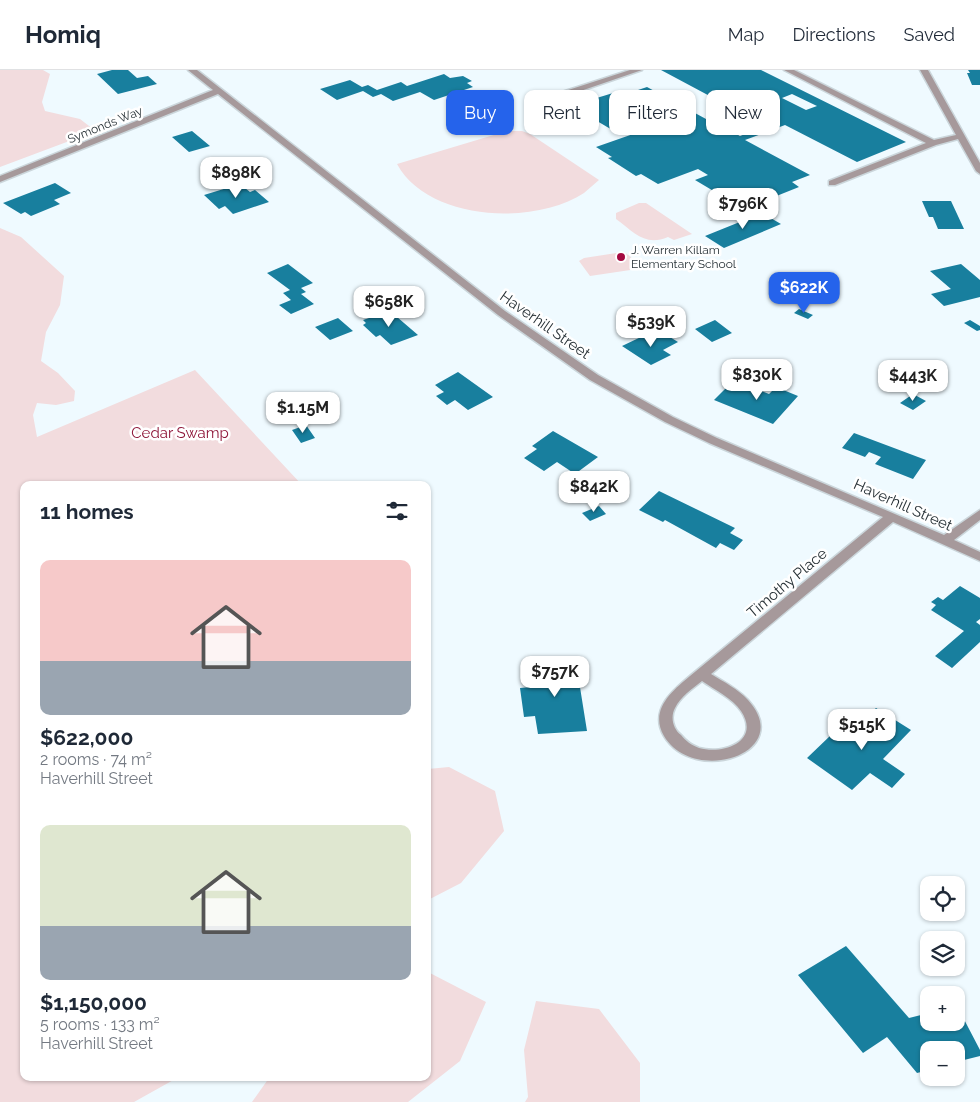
<!DOCTYPE html>
<html lang="en">
<head>
<meta charset="utf-8">
<style>
	:root { --surface:#fff; --page:#f6f6f7; --text:#1f2937; --muted:#747a83; --line:#e0e1e3; --accent:#2563eb }
	body { margin:0; font-family:Raleway,sans-serif; background:var(--page); color:var(--text); height:100vh; display:flex; flex-direction:column; font-size:19px; white-space:nowrap }
	* { box-sizing:border-box; margin:0 }
	p { font-size:16px; color:var(--muted) }
	.icon { flex:none; width:28px; height:28px; fill:none; stroke:currentColor; stroke-width:2; stroke-linecap:round; stroke-linejoin:round }
	.map { position:relative; flex:1; overflow:hidden }
	.panel { position:absolute; left:20px; top:411px; width:411px; height:600px; display:flex; flex-direction:column; background:var(--surface); border-radius:10px; box-shadow:0 1px 4px #0004 }
	.panel>* { flex:none }
	.top-card { position:absolute; left:446px; top:20px; width:459px; height:45px; display:flex; gap:10px }
	.controls { position:absolute; left:920px; top:806px; display:grid; gap:10px }
	.controls a { display:grid; place-items:center; width:45px; height:45px; border-radius:10px; background:var(--surface); box-shadow:0 1px 4px #0004; font-size:25px }
	.price { position:absolute; translate:-50% -42px; padding:0 11px; border-radius:10px; background:#fff; color:#222; font-size:16px; line-height:32px; filter:drop-shadow(0 1px 2px #0008) }
	.price::after { content:''; position:absolute; left:50%; top:30px; width:15px; height:11px; margin-left:-8px; background:inherit; clip-path:polygon(0 0,100% 0,50% 100%) }
	.price.current { background:var(--accent); color:#fff }
	ul { padding:0; list-style:none }
	li { display:grid; align-content:center; gap:10px; height:265px; padding:0 20px }
	li span { display:grid; place-items:center; height:155px; border-radius:10px; color:#555 }
	li>.icon { margin-inline-start:auto }
	span .icon { width:90px; height:90px; fill:#fffc; stroke-width:1 }
	li b { font-size:21px }
	h2 { display:flex; justify-content:space-between; align-items:center; height:60px; padding:0 20px; font-size:21px }
	.chip { padding:0 18px; border-radius:10px; background:var(--surface); box-shadow:0 1px 4px #0004; font-size:18px; line-height:45px }
	.chip.current { background:var(--accent); color:#fff }
	header { display:flex; align-items:center; gap:30px; box-sizing:border-box; height:70px; padding:0 25px; background:var(--surface); border-bottom:1px solid var(--line) }
	header strong { font-size:24px }
	nav { display:flex; gap:28px; margin-inline-start:auto; font-size:18px }
	.map>svg:first-child { display:block }
	.green { fill:#f2dcde }
	.building { fill:#187f9e; fill-rule:evenodd }
	.lines { fill:none; stroke-linecap:round; stroke-linejoin:round }
	.minor-casing { stroke:#cbd6db; stroke-width:3 }
	.minor { fill:#a6999b; fill-rule:evenodd }
	.poi-dot { fill:#a40940; stroke:#fff; stroke-width:2 }
	.labels { text-anchor:middle; dominant-baseline:central; stroke-width:5; stroke-linejoin:round; paint-order:stroke }
	.far-street-label { font-size:12px; fill:#273136; stroke:#fff }
	.far-poi-label { font-size:12px; fill:#273136; stroke:#fff; text-anchor:start }
	.street-label { font-size:15px; fill:#273136; stroke:#fff }
	.park-label { font-size:15px; fill:#8e1639; stroke:#fff }
</style>
</head>
<body>
<header>
<strong>Homiq</strong>
<nav><a>Map</a><a>Directions</a><a>Saved</a></nav>
</header>
<div class="map">
<svg width="980" height="1032" viewBox="0 0 980 1032">
	<rect width="100%" height="100%" fill="#effaff"/>
	<path class="green" d="M0,0h43l7,4 -8,28 3,9 35,8 13,10 -5,5 -88,33z
		M507,61h15l8,3 69,46c-5,4 -10,9 -15,13 -50,33 -156,28 -187,-29z
		M639,133h7l46,31 -18,6 -6,-3c-23,10 -34,-5 -52,-18v-6z
		M0,158l21,9 43,39 -4,29 -14,27 -5,29 17,12 17,18 -1,10 -18,4 -19,-2 -4,12 4,22 158,-67 107,115h-278v593h153l-43,24h-134z
		M623,182c6,2 15,11 14,17l-47,7 -11,-15 5,-3z
		M449,697l46,24 9,40 -43,52 -33,17v-131z
		M428,902l58,30 -26,59 -52,41h-156l17,-24h159z
		M536,931l63,8 41,54v39h-115l3,-5 -4,-47z"/>
	<path class="building" d="M112,0h16l9,8 11,-2 9,8 -39,10 -21,-20z
		M661,0h100l145,72 -49,20 -72,-37 -40,15 65,35 -18,7 7,5 -35,14 -8,-4 -19,8 -42,-25 13,-5 -10,-6 -40,15 -17,-10 -5,2 -28,-18 4,-1 -16,-10 40,-14 -10,-6 -12,4 -34,-20 17,-6 -7,-5 33,-10 6,3 18,-6 59,32 28,-10zM792,24l25,12 -11,4 -24,-12zM751,37l28,14 -39,15 -27,-15z
		M968,0h12v15h-8l-5,-12h3z
		M444,4l6,4 13,-2 9,5 -5,2 6,4 -39,13 -14,-8 -27,9 -12,-7 -8,3 -10,-6 -26,9 -17,-11 30,-9 12,7 6,-2 9,5 24,-8 6,4z
		M192,61l18,15 -21,6 -17,-15z
		M55,113l16,10 -17,7 6,4 -29,12 -6,-4 -4,2 -18,-11z
		M240,114l10,8 5,-2 14,12 -36,12 -8,-8 -6,3 -15,-14z
		M922,131h29l13,28h-26l-5,-12h-4z
		M762,143l19,11 -57,24 -19,-12z
		M288,194l25,19 -12,5 5,4 -5,2 13,10 -23,10 -12,-9 12,-5 -8,-7 7,-3 -23,-17z
		M961,194l19,16v17l-36,9 -13,-12 20,-5 -21,-18z
		M799,239l14,6 -5,4 -14,-6z
		M390,241l28,24 -27,10 -11,-10 -4,2 -13,-12 3,-2 -3,-3z
		M338,248l15,13 -23,9 -15,-13z
		M715,250l17,13 -20,9 -17,-13z
		M970,250l10,6v4l-3,1 -13,-8z
		M665,264l13,8 -15,8 8,5 -20,10 -29,-19 21,-10 7,5z
		M458,302l35,25 -25,13 -13,-10 -8,5 -11,-9 8,-4 -9,-7z
		M734,310l35,14 7,-7 22,9 -25,28 -59,-24z
		M913,324l13,7 -13,9 -13,-7z
		M306,355l9,13 -14,5 -9,-13z
		M553,361l45,26 -23,17 -18,-12 -13,9 -20,-13 13,-9 -5,-3z
		M854,363l72,27 -13,19 -38,-15 6,-7 -12,-5 -4,5 -23,-9z
		M659,421l76,37 -5,5 13,7 -9,10 -14,-7 -4,5 -51,-28 -2,2 -24,-12z
		M599,436l7,8 -16,7 -8,-8z
		M960,516l20,12v21l-4,3 4,3v17l-28,26 -17,-12 29,-25 -33,-21 5,-5 -5,-3 7,-5 5,3z
		M571,587l4,24h4l8,50 -49,3 -3,-18 -11,1 -4,-29 12,-1v-3h4l-4,-25z
		M876,638l35,22 -28,29 22,15 -13,14 -22,-15 -18,17 -45,-32 24,-23 3,2 12,-12 7,5z
		M846,876l63,72 20,-5v9h27v-18l24,46v6l-24,6v-12h-27v20l-12,3 -30,-36 -24,16 -65,-78z"/>
	<g class="lines">
		<g class="minor-casing">
			<path id="minor" d="M188,0h9l308,241 93,64 75,42 44,21 227,97 36,-25v10l-26,20 26,12v9l-87,-39 -182,152c13,8 27,15 37,26 48,53 -54,86 -84,36 -15,-26 8,-45 26,-60l193,-159 -174,-74 -44,-21 -75,-42 -92,-65 -280,-221 -218,88v-6l213,-86zM702,611c13,9 30,17 39,30 20,30 -17,44 -42,37 -8,-3 -13,-7 -18,-13 -8,-6 -11,-18 -6,-27 5,-11 18,-20 27,-27z
				M630,0h12l-82,28 -28,4 -4,-2 28,-6z
				M784,0h10l140,70 22,-5 -36,-65h8l52,93v11l-4,-3 -18,-32 -22,6 -101,40h-6v-4l97,-38z"/>
		</g>
		<use href="#minor" class="minor"/>
	</g>
	<circle class="poi-dot" cx="621" cy="187" r="5"/>
	<g class="labels">
		<g class="far-street-label">
			<text transform="translate(105 55) rotate(-22)">Symonds Way</text>
		</g>
		<g class="far-poi-label">
			<text x="631" y="180">J. Warren Killam<tspan x="631" dy="14">Elementary School</tspan></text>
		</g>
		<g class="street-label">
			<text transform="translate(545 255) rotate(35)">Haverhill Street</text>
			<text transform="translate(903 435) rotate(24)">Haverhill Street</text>
			<text transform="translate(787 513) rotate(-40)">Timothy Place</text>
		</g>
		<g class="park-label">
			<text x="180" y="363">Cedar Swamp</text>
		</g>
	</g>
</svg>
<div class="controls">
<a><svg class="icon" aria-label="locate" viewBox="0 0 24 24"><circle cx="12" cy="12" r="6"/><path d="M12 2v4M12 18v4M2 12h4M18 12h4"/></svg></a>
<a><svg class="icon" aria-label="layers" viewBox="0 0 24 24"><path d="M12 4l9 5-9 5-9-5zM3 14l9 5 9-5"/></svg></a>
<a>+</a>
<a>−</a>
</div>
<b class="price" style="left:236px;top:129px">$898K</b>
<b class="price" style="left:743px;top:160px">$796K</b>
<b class="price current" style="left:804px;top:244px">$622K</b>
<b class="price" style="left:389px;top:258px">$658K</b>
<b class="price" style="left:651px;top:278px">$539K</b>
<b class="price" style="left:757px;top:331px">$830K</b>
<b class="price" style="left:913px;top:332px">$443K</b>
<b class="price" style="left:303px;top:364px">$1.15M</b>
<b class="price" style="left:594px;top:443px">$842K</b>
<b class="price" style="left:555px;top:628px">$757K</b>
<b class="price" style="left:862px;top:681px">$515K</b>
<div class="top-card">
<a class="chip current">Buy</a>
<a class="chip">Rent</a>
<a class="chip">Filters</a>
<a class="chip">New</a>
</div>
<section class="panel">
<h2>11 homes<svg class="icon" aria-label="filters" viewBox="0 0 24 24"><path d="M4 7h16M4 17h16"/><circle cx="9" cy="7" r="2"/><circle cx="15" cy="17" r="2"/></svg></h2>
<ul>
<li><span style="background:linear-gradient(#f6c9c9 65%,#9aa5b1 0)"><svg class="icon" aria-label="home" viewBox="0 0 24 24"><path d="M3 11l9-7 9 7M6 9v11h12V9"/></svg></span><div><b>$622,000</b><p>2 rooms · 74 m²</p><p>Haverhill Street</p></div></li>
<li><span style="background:linear-gradient(#dfe7d0 65%,#9aa5b1 0)"><svg class="icon" aria-label="home" viewBox="0 0 24 24"><path d="M3 11l9-7 9 7M6 9v11h12V9"/></svg></span><div><b>$1,150,000</b><p>5 rooms · 133 m²</p><p>Haverhill Street</p></div></li>
</ul>
</section>
</div>
</body>
</html>
